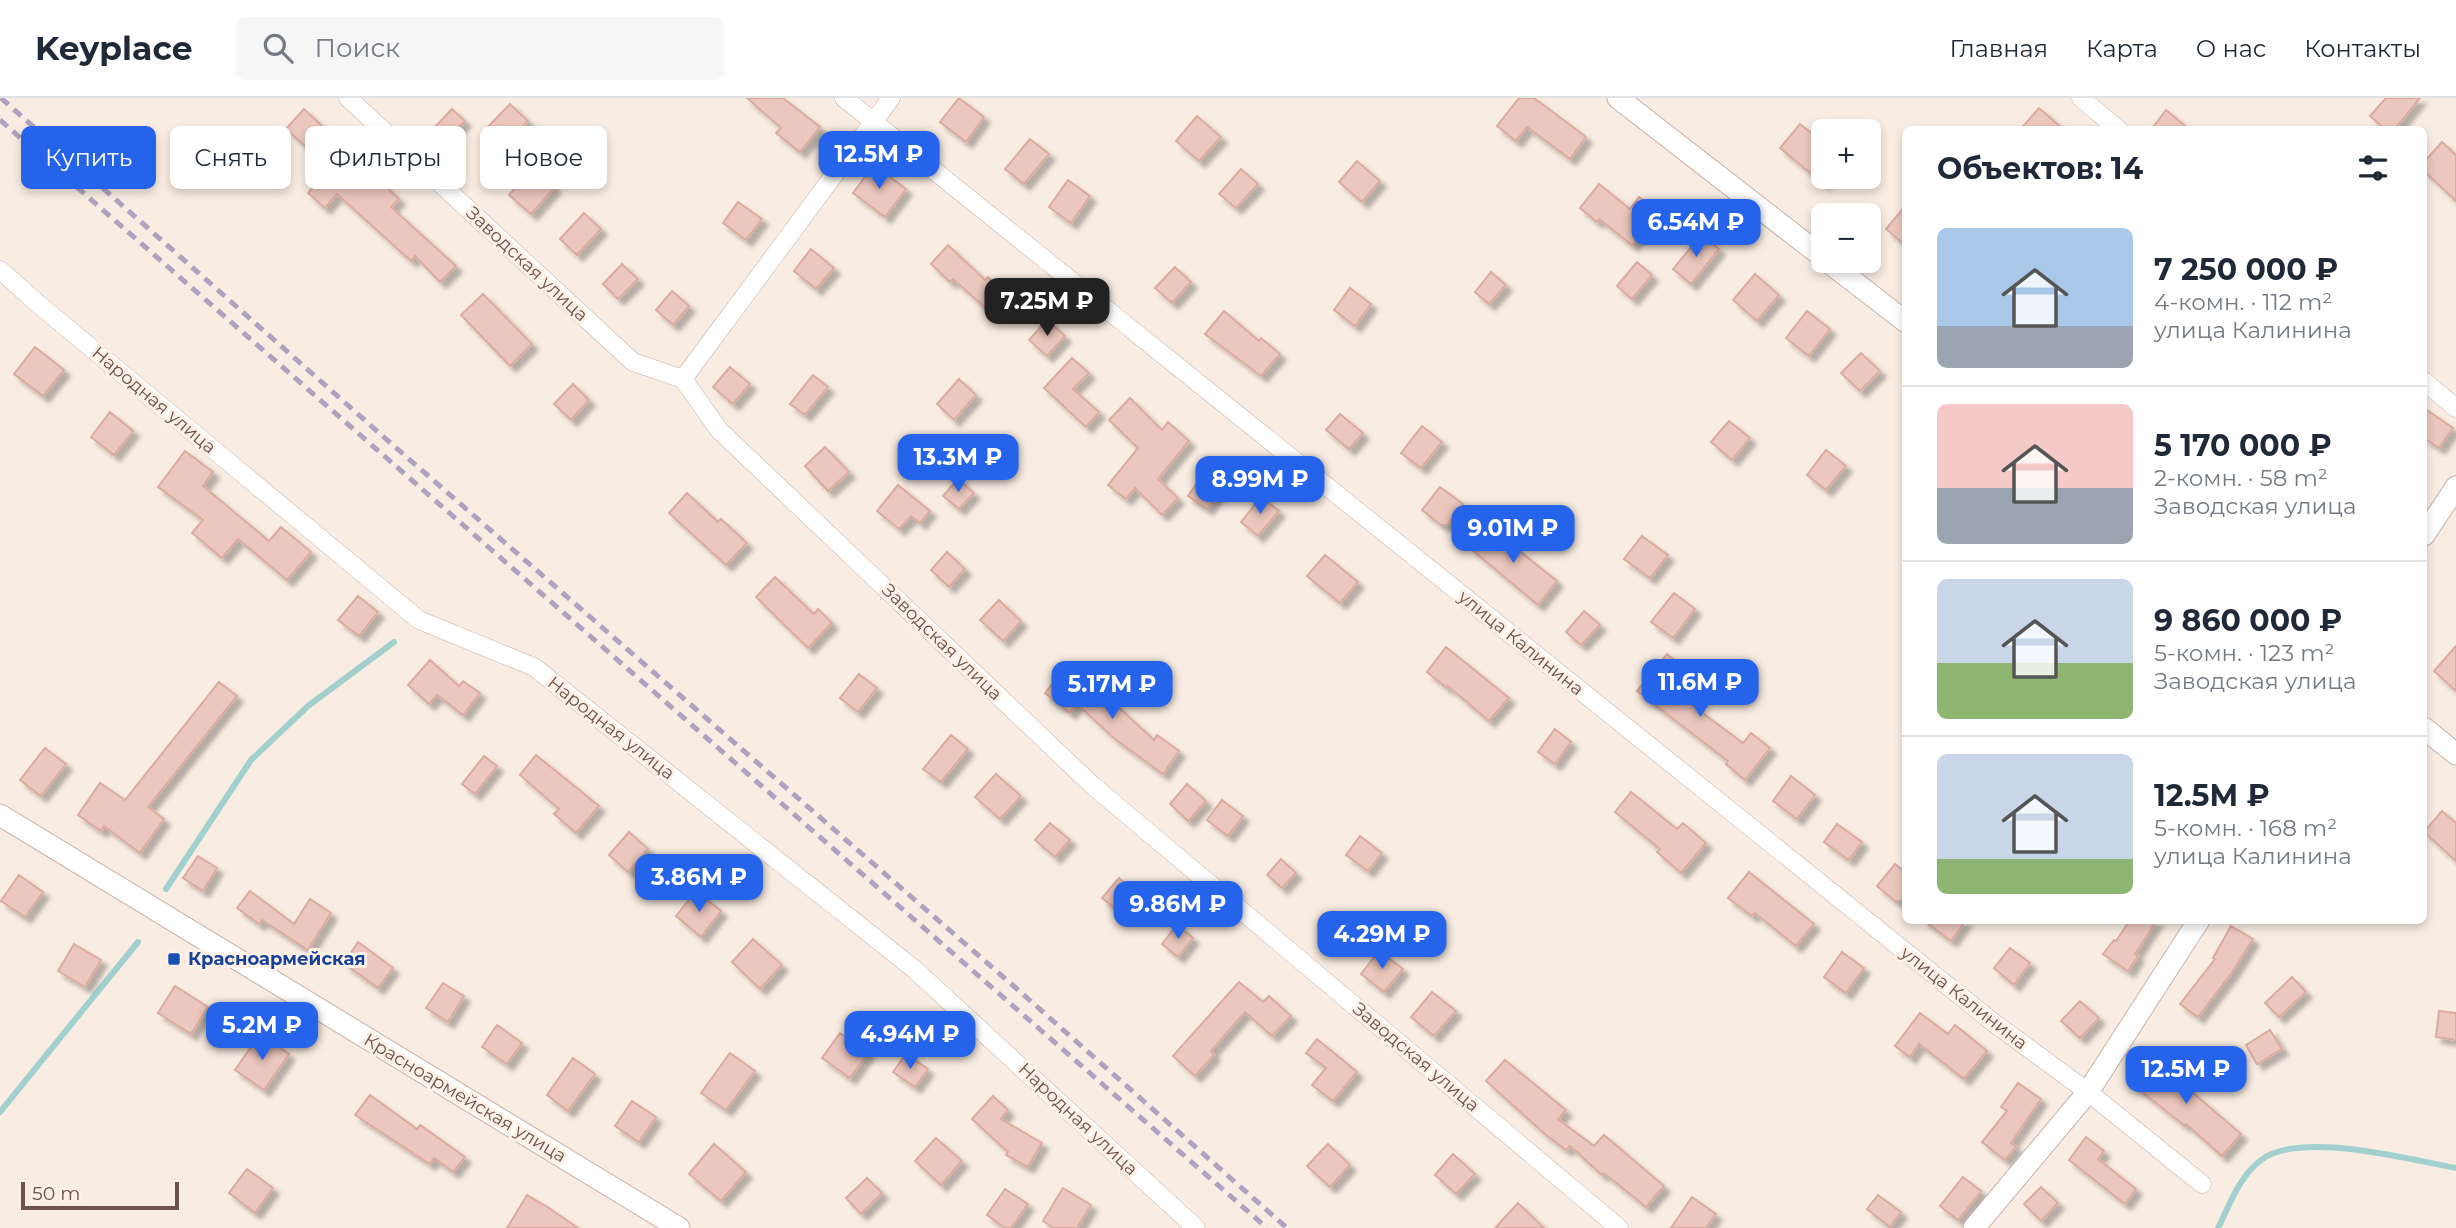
<!DOCTYPE html>
<html lang="ru">
<head>
<meta charset="utf-8">
<style>
	:root { --surface:#fff; --page:#f6f6f7; --text:#1f2937; --muted:#747a83; --line:#e0e1e3; --accent:#2563eb }
	body { margin:0; font-family:Montserrat,sans-serif; background:var(--page); color:var(--text); height:100vh; display:flex; flex-direction:column; font-size:26px; white-space:nowrap }
	* { box-sizing:border-box; margin:0 }
	p { font-size:23px; color:var(--muted) }
	.icon { flex:none; width:38px; height:38px; fill:none; stroke:currentColor; stroke-width:2; stroke-linecap:round; stroke-linejoin:round }
	.map { position:relative; flex:1; overflow:hidden }
	.drawer { position:absolute; left:1902px; top:28px; width:525px; height:798px; display:flex; flex-direction:column; background:var(--surface); border-radius:10px; box-shadow:0 4px 10px #0003 }
	.drawer>* { flex:none }
	.top-card { position:absolute; left:21px; top:28px; width:665px; height:63px; display:flex; gap:14px }
	.tools { position:absolute; left:1811px; top:21px; display:grid; gap:14px }
	.tools a { display:grid; place-items:center; width:70px; height:70px; border-radius:10px; background:var(--surface); box-shadow:0 4px 10px #0003; font-size:35px }
	.scale { position:absolute; left:21px; bottom:18px; width:158px; box-sizing:border-box; padding-left:7px; border:4px solid #6d514b; border-top:0; font-size:19px; line-height:24px; white-space:nowrap; color:#6d514b; -webkit-text-stroke:5px #fcf0e7; paint-order:stroke }
	.price { position:absolute; translate:-50% -60px; padding:0 16px; border-radius:14px; background:var(--accent); color:#fff; font-size:23px; line-height:46px; filter:drop-shadow(0 2px 4px #0008) }
	.price::after { content:''; position:absolute; left:50%; top:42px; width:21px; height:16px; margin-left:-10px; background:inherit; clip-path:polygon(0 0,100% 0,50% 100%) }
	.price.current { background:#222; color:#fff }
	ul { padding:0; list-style:none }
	li { display:flex; align-items:center; gap:21px; height:175px; padding:0 35px }
	li+li { border-top:2px solid var(--line) }
	li span { display:grid; place-items:center; flex:none; width:196px; height:140px; border-radius:10px; color:#555 }
	li>.icon { margin-inline-start:auto }
	span .icon { width:84px; height:84px; fill:#fffc; stroke-width:1 }
	li b { font-size:30px }
	h2 { display:flex; justify-content:space-between; align-items:center; height:84px; padding:0 35px; font-size:30px }
	.tag { padding:0 24px; border-radius:10px; background:var(--surface); box-shadow:0 4px 10px #0003; font-size:24px; line-height:63px }
	.tag.current { background:var(--accent); color:#fff }
	header { display:flex; align-items:center; gap:42px; box-sizing:border-box; height:98px; padding:0 35px; background:var(--surface); border-bottom:2px solid var(--line) }
	header strong { font-size:33px }
	nav { display:flex; gap:38px; margin-inline-start:auto; font-size:24px }
	.search { width:490px; height:63px; background:var(--page); display:flex; align-items:center; gap:18px; box-sizing:border-box; padding:0 24px; border-radius:10px; color:var(--muted); font-size:26px }
	.map>svg:first-child { display:block }
	.lines { fill:none; stroke-linecap:round; stroke-linejoin:round }
	.stream { stroke:#a1d0cf; stroke-width:6 }
	.building { fill:#ebc7bd; stroke:#dcab9f; stroke-width:2; filter:url(#shadow) }
	.minor-casing { stroke:#c8b2aa; stroke-width:19 }
	.tertiary-casing { stroke:#c8b2aa; stroke-width:23 }
	.minor { stroke:#fff; stroke-width:18 }
	.tertiary { stroke:#fff; stroke-width:21 }
	.rail { stroke:#ada3c0; stroke-width:5; stroke-dasharray:10 7; stroke-linecap:butt }
	.transit-dot { fill:#1a4fb4; stroke:#fcf0e7; stroke-width:2.5 }
	.labels { text-anchor:middle; dominant-baseline:central; stroke-width:6; stroke-linejoin:round; paint-order:stroke }
	.street-label { font-size:18px; fill:#6d514b; stroke:#fcf0e7 }
	.transit-label { font-size:18px; font-weight:bold; fill:#164399; stroke:#fcf0e7; text-anchor:start }
</style>
</head>
<body>
<header>
<strong>Keyplace</strong>
<div class="search"><svg class="icon" aria-label="search" viewBox="0 0 24 24"><circle cx="10" cy="10" r="6"/><path d="M15 15l6 6"/></svg>Поиск</div>
<nav><a>Главная</a><a>Карта</a><a>О нас</a><a>Контакты</a></nav>
</header>
<div class="map">
<svg width="2456" height="1130" viewBox="0 0 2456 1130">
	<defs>
		<filter id="shadow"><feDropShadow dx="6" dy="6" stdDeviation="2" flood-color="#0004"/></filter>
	</defs>
	<rect width="100%" height="100%" fill="#f9ece2"/>
	<g class="lines">
		<path class="stream" d="M166,791l85,-129 57,-54 86,-64
			M0,1014l138,-170
			M2218,1130c12,-24 21,-51 43,-68 39,-30 149,0 195,8"/>
	</g>
	<path class="building" d="M747,0h36l37,29 -20,25 -24,-19 5,-5z
		M959,0l25,19 -18,25 -26,-20z
		M1519,0h15l52,39 -16,22 -43,-32 -11,14 -19,-15z
		M2386,0h34l-26,32h-8l-16,-14z
		M510,6l18,17 -25,26 -18,-17z
		M2039,10l25,22h-44z
		M304,11l17,16v6l-15,16 -20,-18z
		M452,11l13,12 -20,20 -12,-12z
		M2166,12l24,20h-39z
		M1197,18l24,21 -22,24 -23,-20z
		M1800,26l24,19v41l-44,-36z
		M1030,41l19,15 -25,30 -19,-15z
		M2442,44l14,13v46l-32,-30v-9z
		M341,58l35,31 5,-5 18,17 -8,8 65,59 -16,16 -25,-26 -4,5 -74,-67 -12,14 -17,-15z
		M1357,63l23,20 -18,21 -23,-20z
		M874,67l32,24 -21,28 -32,-24z
		M533,70l22,19 -24,27 -22,-19z
		M1241,71l17,15 -22,24 -17,-14z
		M1068,82l22,16 -19,27 -22,-16z
		M1599,86l31,25 9,-12 19,15 -26,33 -33,-26 -2,3 -17,-14z
		M738,104l24,17 -16,21 -23,-17z
		M1906,107v41l-20,-17z
		M584,115l17,16 -24,26 -17,-16z
		M1702,136l17,15 -28,35 -18,-15z
		M948,147l37,35 3,-3 17,16 -16,18 -36,-32 -3,3 -19,-18z
		M811,151l23,19 -18,21 -22,-18z
		M1637,164l15,13 -20,24 -15,-13z
		M622,166l16,15 -20,20 -15,-15z
		M1175,169l16,15 -19,21 -17,-15z
		M1491,174l15,13 -17,19 -14,-12z
		M1755,176l24,21 -22,26 -24,-21z
		M1350,190l21,16 -16,22 -21,-16z
		M672,193l17,15 -16,19 -17,-15z
		M483,196l49,50 -22,22 -49,-51z
		M1224,213l35,30 2,-3 19,16 -19,22 -56,-42z
		M1807,213l23,18 -21,27 -23,-18z
		M1047,222l18,16 -18,20 -18,-16z
		M35,249l29,23 -21,26 -29,-22z
		M1861,255l19,18 -20,20 -19,-18z
		M1072,260l17,15 -16,16 26,23 -13,15 -42,-39z
		M730,269l20,17 -17,20 -20,-17z
		M813,277l15,12 -23,28 -15,-11z
		M959,281l17,16 -22,25 -17,-16z
		M573,286l16,16 -18,20 -17,-16z
		M1130,300l32,32 6,-8 21,19 -31,38 20,19 -16,17 -27,-27 -9,11 -18,-14 30,-37 -29,-28z
		M2424,310l29,20 -14,20 -15,-10z
		M110,314l23,19 -19,24 -23,-18z
		M1340,316l23,19 -14,16 -23,-19z
		M1729,323l21,17 -18,22 -21,-18z
		M1422,328l20,16 -21,26 -20,-15z
		M825,349l24,25 -21,19 -23,-25z
		M1826,352l20,16 -20,24 -19,-15z
		M185,353l28,21 -10,14 66,55 12,-14 30,25 -24,28 -49,-41 -16,19 -30,-25 11,-13 -45,-33z
		M1214,360l20,13 -27,38 -19,-13z
		M958,381l16,14 -15,16 -16,-13z
		M898,387l32,26 -10,12 -9,-7 -12,13 -22,-18z
		M1440,389l23,17 -16,21h-6l-19,-15z
		M687,395l31,29 3,-3 26,24 -21,22 -57,-52z
		M1261,399l18,14 -21,25 -17,-14z
		M1490,426l24,20 -1,2 44,35 -19,24 -68,-57z
		M1642,438l26,19 -18,23 -26,-19z
		M947,454l18,17 -16,18 -18,-17z
		M1325,457l33,27 -18,21 -33,-27z
		M775,479l39,37 4,-5 14,14 -24,25 -52,-51z
		M1674,495l21,16 -22,29 -22,-16z
		M358,498l20,16 -19,24 -21,-16z
		M999,502l22,21 -18,20 -23,-21z
		M1584,513l16,14 -19,20 -15,-13z
		M2456,548v45l-22,-20z
		M1446,549l63,51 -20,23 -41,-35 -1,2 -20,-16z
		M1667,556l21,18 -15,19 70,52 8,-10 19,15 -25,32 -19,-16 2,-3 -91,-70z
		M430,562l29,26 4,-5 17,12 -17,22 -26,-20 -8,9 -21,-19z
		M1064,571l48,39 3,-4 39,36 3,-5 22,16 -16,23 -48,-35 -38,-35 -7,9 -25,-20z
		M859,576l18,14 -19,24 -18,-14z
		M219,584l18,14 -89,111 16,12 -24,34 -36,-27 -3,5 -23,-16 22,-32 25,17z
		M1555,631l16,13 -16,22 -17,-12z
		M951,637l17,14 -27,33 -18,-13z
		M45,650l21,16 -25,32 -21,-16z
		M536,657l63,51 -23,27 -22,-19 5,-5 -39,-34z
		M484,658l13,10 -22,28 -13,-10z
		M996,676l25,22 -21,23 -25,-22z
		M1791,678l24,19 -18,24 -24,-18z
		M1187,686l19,17 -18,20 -18,-17z
		M1631,694l46,37 6,-6 23,20 -25,30 -24,-21 3,-3 -45,-37z
		M1222,702l21,16 -15,20 -21,-16z
		M2442,713l14,12v38l-32,-29z
		M1050,725l20,17 -15,17 -20,-17z
		M1837,726l25,18 -13,18 -25,-18z
		M629,734l19,17 -20,23 -19,-17z
		M1360,738l22,17 -14,18 -22,-16z
		M198,758l19,12 -14,23 -20,-13z
		M1281,761l15,14 -14,15 -15,-13z
		M1895,766l11,9v23l-5,5h-6l-18,-15z
		M1749,774l65,52 -18,22 -41,-33 -3,3 -24,-18z
		M19,777l24,17 -18,25 -24,-16z
		M1119,780l20,17 -17,19 -20,-16z
		M250,793l44,33 16,-25 21,14 -23,37 -46,-30 -3,4 -22,-16z
		M696,793l25,20 -20,26 -25,-21z
		M1923,822h43l-15,21z
		M2130,822h27l-22,34 3,2 -10,15 -25,-17 11,-14 2,1z
		M1177,827l16,13 -15,19 -16,-13z
		M2231,828l22,13 -20,32 -35,46 -18,-13 35,-45 -2,-1z
		M753,841l29,26 -22,24 -28,-27z
		M358,844l35,26 -15,20 -34,-25z
		M74,846l27,16 -16,27 -27,-16z
		M2010,850l20,15 -16,22 -20,-17z
		M1379,853l24,18 -19,23 -23,-18z
		M1842,854l22,16 -18,25 -22,-16z
		M2292,879l14,15 -27,25 -14,-14z
		M1239,884l24,20 6,-6 22,20 -19,20 -27,-24 -34,39 3,4 -19,21 -22,-20z
		M443,885l21,13 -16,26 -22,-14z
		M175,888l33,21 -17,27 -33,-21z
		M1432,894l24,19 -22,25 -23,-19z
		M2080,903l19,17 -19,20 -19,-17z
		M2439,913l17,2v27l-20,-3z
		M1920,915l28,21 7,-9 32,26 -23,28 -45,-35 -9,13 -15,-11z
		M497,927l25,18 -15,21 -25,-17z
		M2270,932l12,19 -25,15 -11,-19z
		M840,935l28,20 -18,25 -28,-20z
		M260,936l29,20 -25,36 -29,-20z
		M1317,941l40,33 -24,29 -21,-16 14,-17 -20,-15z
		M730,955l25,18 -29,39 -25,-17z
		M906,956l22,15 -13,18 -22,-15z
		M2156,959l16,13 -2,3 71,61 -19,22 -36,-32 -1,2 -53,-42z
		M573,960l22,16 -27,37 -21,-16z
		M1505,962l61,50 -8,9 36,27 10,-11 60,51 -18,21 -42,-34 -2,2 -32,-29 -4,4 -20,-15 -60,-54z
		M2018,985l23,16 -30,44 5,4 -11,13 -23,-18 25,-31 -6,-4z
		M370,997l47,34 3,-4 45,32 -12,15 -19,-14 -4,6 -75,-49z
		M993,998l15,14 -7,9 41,24 -14,24 -22,-12 2,-3 -36,-33z
		M632,1003l24,16 -17,25 -24,-16z
		M2086,1039l18,14 -6,8 38,30 -11,15 -56,-44z
		M936,1040l26,23 -21,24 -26,-24z
		M714,1046l32,28 -25,29 -32,-27z
		M1328,1046l22,21 -20,22 -23,-21z
		M1453,1056l22,20 -19,20 -21,-19z
		M247,1071l26,19 -18,25 -26,-20z
		M1963,1079l18,14 -23,29 -18,-14z
		M867,1080l15,15 -21,21 -15,-16z
		M2041,1089l17,16 -17,18 -17,-17z
		M1063,1090l28,17 -14,23h-23l-11,-7z
		M1005,1091l23,15 -17,24h-6l-18,-13z
		M527,1097l22,13 29,20h-71z
		M1878,1097l23,17 -11,15 -23,-18z
		M1692,1099l24,17 -10,14h-35z
		M1518,1105l26,25h-49z"/>
	<g class="lines">
		<g class="minor-casing">
			<path id="minor" d="M348,0l285,264 50,17 36,51 373,355 527,443
				M844,0l1150,925 94,69 114,92
				M2081,0l38,32
				M0,172l37,33 382,317 115,47 380,302 282,259
				M683,281l208,-281
				M2424,283l32,27"/>
		</g>
		<g class="tertiary-casing">
			<path id="tertiary" d="M1618,0l206,160
				M1827,163l79,61
				M2424,437l32,-48
				M2424,630l32,26
				M0,717l679,413
				M1974,1130l114,-136 111,-172"/>
		</g>
		<use href="#minor" class="minor"/>
		<use href="#tertiary" class="tertiary"/>
		<path class="rail" d="M1,0l385,341 631,550 270,239
			M0,22l1267,1108"/>
	</g>
	<rect class="transit-dot" x="167" y="854" width="14" height="14" rx="3.5"/>
	<g class="labels">
		<g class="street-label">
			<text transform="translate(527 166) rotate(43)">Заводская улица</text>
			<text transform="translate(154 302) rotate(40)">Народная улица</text>
			<text transform="translate(942 544) rotate(44)">Заводская улица</text>
			<text transform="translate(1521 545) rotate(39)">улица Калинина</text>
			<text transform="translate(611 630) rotate(38)">Народная улица</text>
			<text transform="translate(1964 900) rotate(38)">улица Калинина</text>
			<text transform="translate(1416 959) rotate(40)">Заводская улица</text>
			<text transform="translate(465 1000) rotate(31)">Красноармейская улица</text>
			<text transform="translate(1078 1021) rotate(43)">Народная улица</text>
		</g>
		<g class="transit-label">
			<text x="188" y="861">Красноармейская</text>
		</g>
	</g>
</svg>
<div class="tools">
<a>+</a>
<a>−</a>
</div>
<div class="scale">50 m</div>
<b class="price" style="left:879px;top:93px">12.5M ₽</b>
<b class="price" style="left:1696px;top:161px">6.54M ₽</b>
<b class="price current" style="left:1047px;top:240px">7.25M ₽</b>
<b class="price" style="left:958px;top:396px">13.3M ₽</b>
<b class="price" style="left:1260px;top:418px">8.99M ₽</b>
<b class="price" style="left:1513px;top:467px">9.01M ₽</b>
<b class="price" style="left:1700px;top:621px">11.6M ₽</b>
<b class="price" style="left:1112px;top:623px">5.17M ₽</b>
<b class="price" style="left:699px;top:816px">3.86M ₽</b>
<b class="price" style="left:1178px;top:843px">9.86M ₽</b>
<b class="price" style="left:1382px;top:873px">4.29M ₽</b>
<b class="price" style="left:262px;top:964px">5.2M ₽</b>
<b class="price" style="left:910px;top:973px">4.94M ₽</b>
<b class="price" style="left:2186px;top:1008px">12.5M ₽</b>
<div class="top-card">
<a class="tag current">Купить</a>
<a class="tag">Снять</a>
<a class="tag">Фильтры</a>
<a class="tag">Новое</a>
</div>
<section class="drawer">
<h2>Объектов: 14<svg class="icon" aria-label="filters" viewBox="0 0 24 24"><path d="M4 7h16M4 17h16"/><circle cx="9" cy="7" r="2"/><circle cx="15" cy="17" r="2"/></svg></h2>
<ul>
<li><span style="background:linear-gradient(#a9c7e8 70%,#9aa5b1 0)"><svg class="icon" aria-label="home" viewBox="0 0 24 24"><path d="M3 11l9-7 9 7M6 9v11h12V9"/></svg></span><div><b>7 250 000 ₽</b><p>4-комн. · 112 m²</p><p>улица Калинина</p></div></li>
<li><span style="background:linear-gradient(#f6c9c9 60%,#9aa5b1 0)"><svg class="icon" aria-label="home" viewBox="0 0 24 24"><path d="M3 11l9-7 9 7M6 9v11h12V9"/></svg></span><div><b>5 170 000 ₽</b><p>2-комн. · 58 m²</p><p>Заводская улица</p></div></li>
<li><span style="background:linear-gradient(#c9d6e8 60%,#8fb573 0)"><svg class="icon" aria-label="home" viewBox="0 0 24 24"><path d="M3 11l9-7 9 7M6 9v11h12V9"/></svg></span><div><b>9 860 000 ₽</b><p>5-комн. · 123 m²</p><p>Заводская улица</p></div></li>
<li><span style="background:linear-gradient(#c9d6e8 75%,#8fb573 0)"><svg class="icon" aria-label="home" viewBox="0 0 24 24"><path d="M3 11l9-7 9 7M6 9v11h12V9"/></svg></span><div><b>12.5M ₽</b><p>5-комн. · 168 m²</p><p>улица Калинина</p></div></li>
</ul>
</section>
</div>
</body>
</html>
